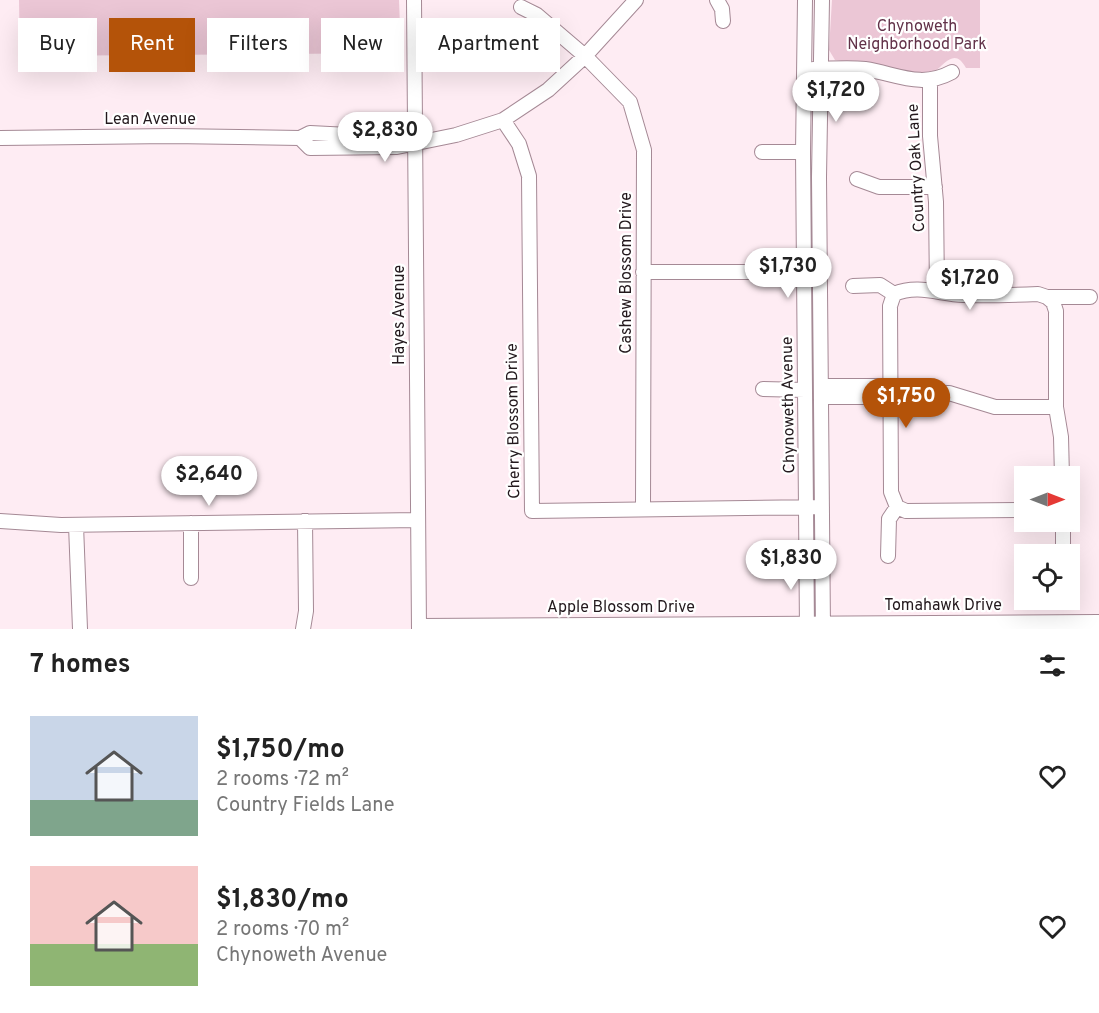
<!DOCTYPE html>
<html lang="en">
<head>
<meta charset="utf-8">
<style>
	:root { --surface:#fff; --page:#f6f6f6; --text:#222; --muted:#767676; --accent:#b45309 }
	body { margin:0; font-family:Overpass,sans-serif; background:var(--page); color:var(--text); height:100vh; display:flex; flex-direction:column; font-size:22px; white-space:nowrap }
	* { box-sizing:border-box; margin:0 }
	p { font-size:20px; color:var(--muted) }
	.icon { flex:none; width:33px; height:33px; fill:none; stroke:currentColor; stroke-width:2; stroke-linecap:round; stroke-linejoin:round }
	.map { position:relative; height:629px; overflow:hidden }
	.sheet { display:flex; flex-direction:column; background:var(--surface); flex:1 }
	.sheet>* { flex:none }
	.guide { position:absolute; left:18px; top:18px; width:600px; height:54px; display:flex; gap:12px }
	.needle { width:39px; rotate:90deg }
	.fabs { position:absolute; left:1014px; top:466px; display:grid; gap:12px }
	.fabs a { display:grid; place-items:center; width:66px; height:66px; border-radius:0px; background:var(--surface); box-shadow:0 6px 24px #0002; font-size:30px }
	.price { position:absolute; translate:-50% -51px; padding:0 14px; border-radius:21px; background:#fff; color:#222; font-size:20px; line-height:39px; filter:drop-shadow(0 2px 3px #0008) }
	.price::after { content:''; position:absolute; left:50%; top:36px; width:18px; height:14px; margin-left:-9px; background:inherit; clip-path:polygon(0 0,100% 0,50% 100%) }
	.price.on { background:var(--accent); color:#fff }
	ul { padding:0; list-style:none }
	li { display:flex; align-items:center; gap:18px; height:150px; padding:0 30px }
	li span { display:grid; place-items:center; flex:none; width:168px; height:120px; border-radius:0px; color:#555 }
	li>.icon { margin-inline-start:auto }
	span .icon { width:72px; height:72px; fill:#fffc; stroke-width:1 }
	li b { font-size:26px }
	h2 { display:flex; justify-content:space-between; align-items:center; height:72px; padding:0 30px; font-size:26px }
	.chip { padding:0 21px; border-radius:0px; background:var(--surface); box-shadow:0 6px 24px #0002; font-size:21px; line-height:54px }
	.chip.on { background:var(--accent); color:#fff }
	.map>svg:first-child { display:block }
	.green { fill:#ebc6d5 }
	.lines { fill:none; stroke-linecap:round; stroke-linejoin:round }
	.minor-casing { stroke:#a58995; stroke-width:16 }
	.minor { stroke:#fff; stroke-width:14 }
	.labels { text-anchor:middle; dominant-baseline:central; stroke-width:4.5; stroke-linejoin:round; paint-order:stroke }
	.park-label { font-size:16px; fill:#623249; stroke:#fff }
	.street-label { font-size:16px; fill:#23191d; stroke:#fff }
</style>
</head>
<body>
<div class="map">
<svg width="1099" height="629" viewBox="0 0 1099 629">
	<rect width="100%" height="100%" fill="#feecf3"/>
	<path class="green" d="M19,0h380l2,53 -381,3z
		M832,0h148v68h-14c-11,-21 -21,-4 -32,4l-16,1 -83,-13 -6,-10z"/>
	<g class="lines">
		<g class="minor-casing">
			<path id="minor" d="M414,0l5,629
				M717,0l5,9 1,12
				M805,0l-2,152 4,477
				M822,0l-3,177 4,452
				M521,7l16,8 48,41 45,46 14,48 -1,359
				M813,69c17,0 35,-2 52,0 32,5 56,20 87,3
				M930,80v56l6,66 1,89
				M503,120l16,24 10,32 3,335 290,-4
				M0,138l171,-2 129,2 10,-5 39,2 48,-1 18,8
				M300,138l10,10 87,-1 59,-12 47,-15 45,-30 37,-34 51,-56
				M762,152h41
				M857,179l22,8h56
				M643,272h169
				M853,286l27,-1 14,9c24,-10 45,0 69,1 25,1 50,0 75,-1l9,3h43
				M1047,297l6,5 3,9v96l5,30 1,40
				M821,386h58l10,6 60,1 46,14h61
				M763,389l42,1
				M821,397h61l7,-5
				M897,507l9,4 118,-1
				M0,521l61,4 357,-5
				M1063,522v31
				M191,523v55
				M76,525l4,104
				M888,556l1,-37 8,-12 -6,-15 -1,-186 4,-12
				M419,626l680,-4
				M303,629l3,-18 -1,-90"/>
		</g>
		<use href="#minor" class="minor"/>
	</g>
	<g class="labels">
		<g class="park-label">
			<text x="917" y="27">Chynoweth<tspan x="917" dy="18">Neighborhood Park</tspan></text>
		</g>
		<g class="street-label">
			<text x="150" y="120">Lean Avenue</text>
			<text transform="translate(917 168) rotate(-93)">Country Oak Lane</text>
			<text transform="translate(627 273) rotate(-90)">Cashew Blossom Drive</text>
			<text transform="translate(400 315) rotate(-90)">Hayes Avenue</text>
			<text transform="translate(789 405) rotate(-91)">Chynoweth Avenue</text>
			<text transform="translate(514 421) rotate(-91)">Cherry Blossom Drive</text>
			<text x="943" y="606">Tomahawk Drive</text>
			<text x="621" y="608">Apple Blossom Drive</text>
		</g>
	</g>
</svg>
<div class="fabs">
<a><svg class="needle" viewBox="-14 -14 28 28"><path d="M0-13l5 13h-10z" fill="#e53935"/><path d="M0 13l5-13h-10z" fill="#767676"/></svg></a>
<a><svg class="icon" aria-label="locate" viewBox="0 0 24 24"><circle cx="12" cy="12" r="6"/><path d="M12 2v4M12 18v4M2 12h4M18 12h4"/></svg></a>
</div>
<b class="price" style="left:836px;top:123px">$1,720</b>
<b class="price" style="left:385px;top:163px">$2,830</b>
<b class="price" style="left:788px;top:299px">$1,730</b>
<b class="price" style="left:970px;top:311px">$1,720</b>
<b class="price on" style="left:906px;top:429px">$1,750</b>
<b class="price" style="left:209px;top:507px">$2,640</b>
<b class="price" style="left:791px;top:591px">$1,830</b>
<div class="guide">
<a class="chip">Buy</a>
<a class="chip on">Rent</a>
<a class="chip">Filters</a>
<a class="chip">New</a>
<a class="chip">Apartment</a>
</div>
</div>
<section class="sheet">
<h2>7 homes<svg class="icon" aria-label="filters" viewBox="0 0 24 24"><path d="M4 7h16M4 17h16"/><circle cx="9" cy="7" r="2"/><circle cx="15" cy="17" r="2"/></svg></h2>
<ul>
<li><span style="background:linear-gradient(#c9d6e8 70%,#7fa58c 0)"><svg class="icon" aria-label="home" viewBox="0 0 24 24"><path d="M3 11l9-7 9 7M6 9v11h12V9"/></svg></span><div><b>$1,750/mo</b><p>2 rooms · 72 m²</p><p>Country Fields Lane</p></div><svg class="icon" aria-label="heart" viewBox="0 0 24 24"><path d="M12 20l-8-8c-3-5 5-10 8-4 3-6 11-1 8 4z"/></svg></li>
<li><span style="background:linear-gradient(#f6c9c9 65%,#8fb573 0)"><svg class="icon" aria-label="home" viewBox="0 0 24 24"><path d="M3 11l9-7 9 7M6 9v11h12V9"/></svg></span><div><b>$1,830/mo</b><p>2 rooms · 70 m²</p><p>Chynoweth Avenue</p></div><svg class="icon" aria-label="heart" viewBox="0 0 24 24"><path d="M12 20l-8-8c-3-5 5-10 8-4 3-6 11-1 8 4z"/></svg></li>
</ul>
</section>
</body>
</html>
